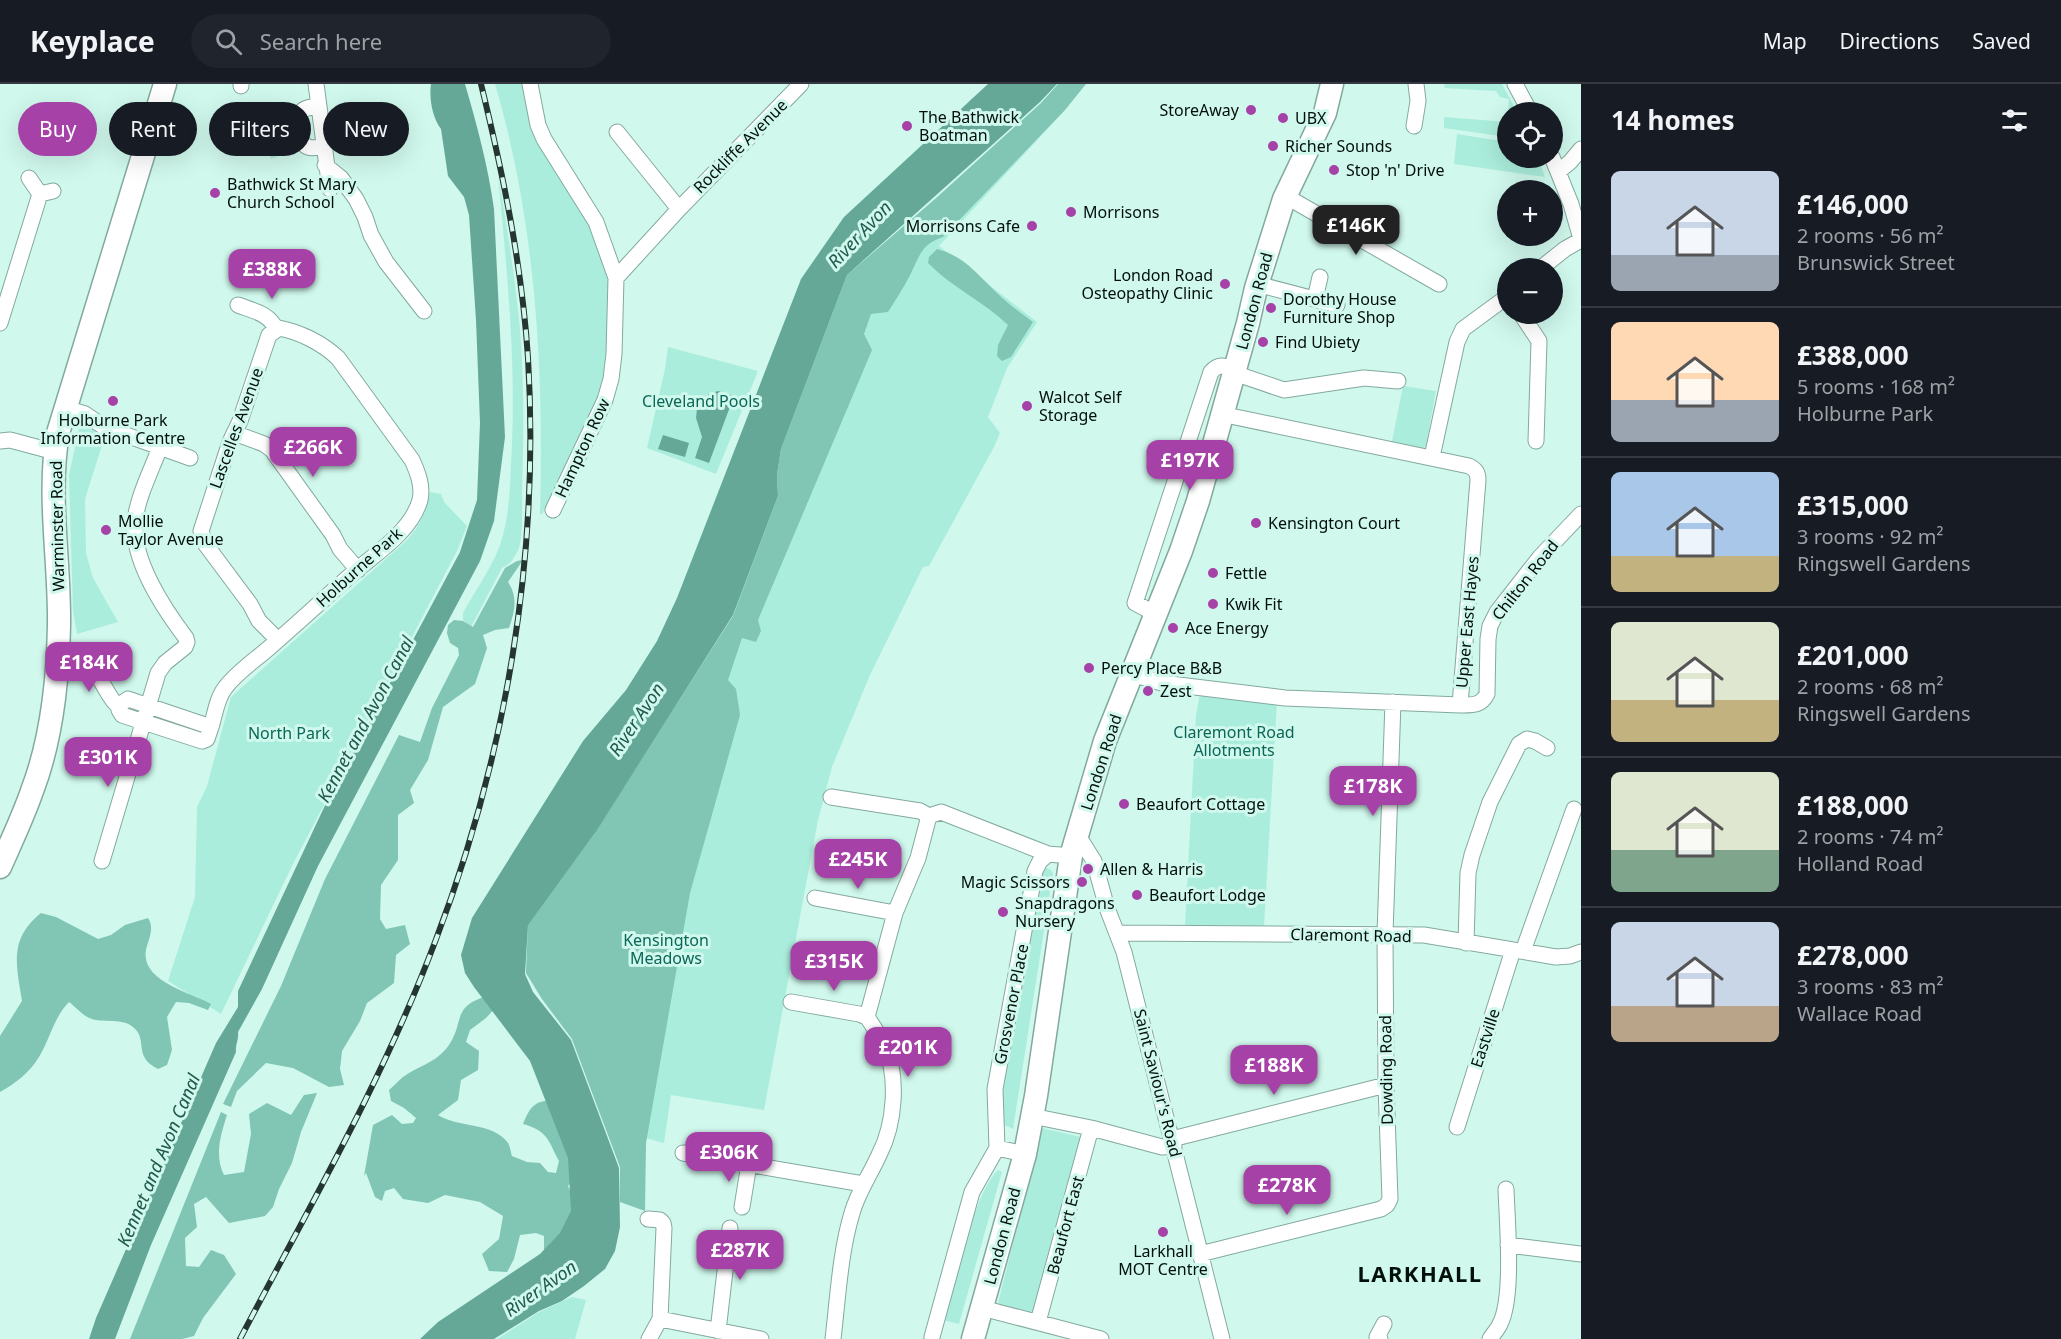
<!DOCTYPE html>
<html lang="en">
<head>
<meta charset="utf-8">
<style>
	:root { --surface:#171b24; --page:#20242c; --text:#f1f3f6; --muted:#9ea1a6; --line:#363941; --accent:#a642a7 }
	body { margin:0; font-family:"Noto Sans",sans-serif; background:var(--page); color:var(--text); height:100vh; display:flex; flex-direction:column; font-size:22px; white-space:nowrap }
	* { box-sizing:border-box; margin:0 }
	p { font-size:20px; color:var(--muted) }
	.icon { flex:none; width:33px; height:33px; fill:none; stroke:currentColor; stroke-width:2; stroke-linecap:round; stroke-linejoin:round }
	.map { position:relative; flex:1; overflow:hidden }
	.drawer { display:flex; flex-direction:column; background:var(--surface); width:480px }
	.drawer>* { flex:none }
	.guide { position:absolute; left:18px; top:18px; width:570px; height:54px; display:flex; gap:12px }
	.tools { position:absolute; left:1497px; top:18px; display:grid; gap:12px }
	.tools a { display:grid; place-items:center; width:66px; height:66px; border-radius:50%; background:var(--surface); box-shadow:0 6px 24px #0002; font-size:30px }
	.price { position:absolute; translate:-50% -51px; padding:0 14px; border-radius:12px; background:var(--accent); color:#fff; font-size:20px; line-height:39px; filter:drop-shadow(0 2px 3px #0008) }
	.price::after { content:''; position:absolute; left:50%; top:36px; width:18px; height:14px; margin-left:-9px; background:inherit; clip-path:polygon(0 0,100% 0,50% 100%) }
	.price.selected { background:#222; color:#fff }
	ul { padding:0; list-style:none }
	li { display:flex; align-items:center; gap:18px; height:150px; padding:0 30px }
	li+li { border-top:2px solid var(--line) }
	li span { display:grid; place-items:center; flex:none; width:168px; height:120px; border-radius:9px; color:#555 }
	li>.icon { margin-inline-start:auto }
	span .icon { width:72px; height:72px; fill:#fffc; stroke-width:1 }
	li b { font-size:26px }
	h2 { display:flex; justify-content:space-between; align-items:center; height:72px; padding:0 30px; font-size:26px }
	.chip { padding:0 21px; border-radius:27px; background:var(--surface); box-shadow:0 6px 24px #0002; font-size:21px; line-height:54px }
	.chip.selected { background:var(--accent); color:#fff }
	header { display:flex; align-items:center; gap:36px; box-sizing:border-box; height:84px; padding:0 30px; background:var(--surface); border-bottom:2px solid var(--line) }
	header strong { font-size:28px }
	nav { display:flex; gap:33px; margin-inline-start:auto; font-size:21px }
	.search { width:420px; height:54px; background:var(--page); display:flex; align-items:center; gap:15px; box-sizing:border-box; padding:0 21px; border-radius:33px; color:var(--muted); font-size:22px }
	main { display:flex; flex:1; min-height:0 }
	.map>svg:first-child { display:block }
	.green { fill:#abeddc }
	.forest { fill:#81c5b4 }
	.water { fill:#65a898 }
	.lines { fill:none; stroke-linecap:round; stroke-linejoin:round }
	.minor-casing { stroke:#83a99f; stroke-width:17 }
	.highway-casing { stroke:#83a99f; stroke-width:25 }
	.minor { stroke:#fff; stroke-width:15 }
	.highway { stroke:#fff; stroke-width:22 }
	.rail-casing { stroke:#253630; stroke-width:6 }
	.rail { stroke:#d0f8ed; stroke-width:4; stroke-dasharray:11; stroke-linecap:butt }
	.poi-dot { fill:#a642a7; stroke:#d0f8ed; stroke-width:2 }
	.labels { text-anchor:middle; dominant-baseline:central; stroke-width:6; stroke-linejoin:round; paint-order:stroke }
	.poi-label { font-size:16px; fill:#030f0b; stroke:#d0f8ed; text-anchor:start }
	.street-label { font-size:16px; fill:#030f0b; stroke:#d0f8ed }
	.park-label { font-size:16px; fill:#0a6757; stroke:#d0f8ed }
	.water-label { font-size:18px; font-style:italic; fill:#21594d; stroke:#d0f8ed }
	.district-label { font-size:22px; font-weight:bold; letter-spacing:1.5px; fill:#030f0b; stroke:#d0f8ed }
</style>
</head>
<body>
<header>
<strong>Keyplace</strong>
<div class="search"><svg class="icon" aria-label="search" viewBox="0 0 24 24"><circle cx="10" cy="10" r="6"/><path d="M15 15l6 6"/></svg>Search here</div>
<nav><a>Map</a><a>Directions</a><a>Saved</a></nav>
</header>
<main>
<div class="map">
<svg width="1581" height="1255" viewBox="0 0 1581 1255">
	<rect width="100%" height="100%" fill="#d0f8ed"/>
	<path class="green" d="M495,0h28l16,56 52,85 19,53v63l-5,46 -63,127h-2c4,-144 -4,-291 -45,-430z
		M1445,0h57l15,28h-9l1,-13 -9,-2 -4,-6 -52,-3z
		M276,24l17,42 -22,9 -17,-42z
		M1065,26l-126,136 98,76 -30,46 -19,49 12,16 -6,14 -65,119 -6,1 -53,108 -38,92 -14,53 -54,290 -93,-15 -7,48 -59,-16 -33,-88 -30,-40 -16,-26 2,-49 65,-89 140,-219 46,-121 68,-220z
		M1444,33l63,5v-4v19l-63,-9z
		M1457,50l50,8 1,16h30l7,19 -91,-13z
		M498,91c9,51 17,102 22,154 4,53 4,106 2,160 0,13 1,47 -3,59 -4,9 -7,15 -17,20l-31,59 -8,-7v-7c12,-22 28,-44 37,-68 9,-27 10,-54 11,-82 6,-96 -4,-192 -13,-288z
		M668,263l90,24 -42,103 -69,-26 18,-79z
		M1403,302l33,5 -10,54 -3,5 -32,-4z
		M80,340c10,2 20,5 24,15l-19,60 1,54 7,25 25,44 -41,12 -4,-23 -4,-136z
		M430,408l11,2 3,8 23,24 -10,25 -164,313 -72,150 -53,-33 27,-84 2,-90 10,-21 24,-89 175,-156c14,-15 20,-29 24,-49z
		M1200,610l77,7 -13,225 -79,-1 11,-210z
		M1046,784l4,1 3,4 -40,256 -12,-6 2,-57 38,-190z
		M1042,1044l39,9 -48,176 -35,-10z
		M998,1086l4,2 -43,152 -16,-4c10,-35 31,-127 55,-150z
		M572,1213l14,3 -11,39h-78l42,-27z"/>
	<path class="forest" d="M1058,0h28l-21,26 -122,127c-24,8 -24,22 -35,42 -6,11 -13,22 -20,33l-17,2 -7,20 8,16 -114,270 3,11 -5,11 -14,-4 -14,42 8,9 4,26 -50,178 -44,250 -1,68 -25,-9v-35l-48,-128 -30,-40 -16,-26 2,-49 65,-89 140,-219 45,-120 -1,-21 4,-26 66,-174 88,-76 106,-96z
		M937,165c27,7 40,25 60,44 11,11 24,20 36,29l-22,35 -9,4 -5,-5 1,-11 10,-20c-25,-24 -57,-38 -80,-62l1,-6z
		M523,476l-15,22c10,15 7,29 1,46l-14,2 -12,5 4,13 -12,36 -32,23 -15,53 -18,30 4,13 -16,12v45l-17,25 -1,34 6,10 19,-4 5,19 -14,11 -2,28 -27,20 -7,18 -18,30 -2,18 4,16 -15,2 -36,-19 -27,-5 -29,28 -6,16 -8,-3 58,-118 44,-107 74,-144 21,7 12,-34 27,-53 -1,-7 -8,-5 -3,-10 1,-8 6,-5 9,1 10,6 32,-59 12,-7z
		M41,829l15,4 42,22 13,-4 14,-10 23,-7c6,9 2,18 -1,28 -11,34 42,46 64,58l-3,6 -19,-7 -13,-1 -9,15 5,33 -5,15 -9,4c-26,-13 -9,-29 -25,-42 -10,-9 -29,-4 -41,-8 -8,-2 -16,-12 -23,-17 -15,15 -19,37 -30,55 -9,15 -24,27 -39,35v-56l22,-35c-6,-37 -13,-62 19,-88z
		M491,911l7,10 -12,13 -16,12 -4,12 13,9 -1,19 -17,10 -3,20 -20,15c20,13 55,7 70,28 2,3 3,10 4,13l15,6 13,1 8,9 8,1 3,-12c-11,-21 -11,-30 -36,-37 7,-17 11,-23 30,-24l25,73 -10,13 6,13 -5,24 -25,32v-19l-8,-3 -16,2 -6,24 -7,13 -18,-1 -7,-17 17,-15 4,-23 -23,-14 -35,-7 -17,8 -25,-4 -9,-11 -9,3 -3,10 -7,-4 -9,-24 -2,3 9,-51 19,-10 10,9 11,-1 3,-5 -12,-10 -13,-7 -2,-11c5,-4 9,-9 14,-13 15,-11 30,-13 43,-28 21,-26 2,-43 45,-54z
		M317,1009l-16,39 -9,31 -13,26 -6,18 -8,9 -36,7 -23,-26 -12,7 3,23 -12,11 1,28 13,1 12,-17 13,5 12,19 -33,44 -9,18 -12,3h-52l91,-227 6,3c-6,19 -13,40 -3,60l20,-3 7,-38 -2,-20 18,-11 24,12 13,-20z"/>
	<path class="water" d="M431,0h34c12,41 23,82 29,125l11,228 -11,84 -14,40 -162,305 -56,123 -24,43c1,8 -3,13 -2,20l-85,193 -36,94h-26l7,-21 120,-275 22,-36v-16l90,-192 132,-247 17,-52 3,-77 -4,-103 -7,-105 -5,-18 -16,-21 -7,-47c-9,-12 -12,-31 -10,-45z
		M988,0h69l-17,18 -193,173 -66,174 -4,26 1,21 -45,119 -136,215 -69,95 -3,49 8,18 38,48 48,128 1,59 -5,24 -10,18 -21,17 -22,15 -23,10 -45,28h-74l18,-17 102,-68 20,-21 11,-22 -3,-53 -38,-97 -56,-74 -9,-14 -4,-18 11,-37 111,-177 43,-51 31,-49 20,-43 124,-319 43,-62z
		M718,307l16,5 -25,67 -14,-5 7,-21 -6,-19 1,-10 12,-14z
		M663,351l26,8 -4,14 -27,-8z"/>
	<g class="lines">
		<g class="minor-casing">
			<path id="minor" d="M316,0l14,105
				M530,0l8,41 6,14 52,83 20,56 -2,76 -3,25 -6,21 -52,110
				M1515,0l15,28
				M241,2v-2
				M319,22c-6,1 -14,1 -18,6 -7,7 -2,32 7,35 5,2 10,0 15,-1
				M1414,42l4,-25 -2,-17
				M617,48l62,77
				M1552,73l19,47 10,35
				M325,81l16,13 15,21 9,18 6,18 15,27 38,49
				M1559,87l11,-9 11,-13
				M29,94l11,16 13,-3
				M1284,115l10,2 145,83
				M1541,184l24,-19 16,-9
				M616,194l63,-69 122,-125
				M1257,200l80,21
				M1315,215l5,-22
				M238,221c15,6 31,8 38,24
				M1521,230l18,27 -3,100
				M0,239l40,-129
				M1234,289l50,17 80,-12 34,3
				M65,324l20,6 19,13 86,31
				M234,349l30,11 8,6 61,85 7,14 18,21
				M0,357l10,-1 45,12
				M1432,373l25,-115 6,-13 45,-33
				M1156,530l-21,-11 76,-231c8,-9 14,-6 24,-3
				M56,577c35,0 35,3 52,32 4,6 6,11 12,14
				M1132,590l30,9 123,15 175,7 18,-225c0,-8 -3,-11 -9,-14l-248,-52
				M128,615l83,28 -4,12 -5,2 -80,-26 -3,-5 3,-7z
				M1460,621c12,0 21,1 27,-11l1,-55 2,-13 7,-14 43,-55 41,-43
				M211,643c4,-13 6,-29 14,-39 11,-15 30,-28 44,-40 31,-27 60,-54 90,-80 22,-18 53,-39 61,-68 3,-14 -2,-27 -8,-40l-74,-102c-16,-15 -38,-26 -59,-30l-10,7 -29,86 -10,21 -29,89 5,14 44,59 9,17 19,19
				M831,713l89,14 9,5
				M929,732l12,-4 107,42
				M1077,750l17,27 13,47 17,44 98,387
				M102,777l56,-188 7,-10 20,-16 2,-5 -1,-4c-22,-29 -55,-79 -51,-117 2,-23 17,-52 25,-74
				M815,814l80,15
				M1118,849l306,2 132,22 14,-1 11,-4
				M1466,859l2,-70 4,-18 18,-53 29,-58 8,-5 8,2 12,7
				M1523,867l51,-142
				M791,918l68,12 8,3
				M1032,1032l59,12 71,19 12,-1
				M1457,1043l56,-177
				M1172,1055l214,-54
				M997,1064l-2,-59 40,-218 5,-10 8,-7 23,2
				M683,1069l180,31
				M742,1123l7,-43
				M648,1135l12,1 3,3 1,5 -4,91 -11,20
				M1508,1161l73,9
				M1200,1170l181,-45 6,-4 3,-6 -4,-114 -1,-151 8,-232
				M982,1224l119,31
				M660,1235l101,20
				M1038,1238l53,-194
				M718,1247l12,-103
				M932,1253l40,-145 25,-44 28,6
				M833,1255c5,-42 7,-86 19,-126 6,-21 18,-38 27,-58 16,-31 20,-79 5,-111 -5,-9 -11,-18 -17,-27l28,-104 23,-55 11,-42
				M1380,1255l-3,-2 7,-13
				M1490,1255c3,-5 8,-10 10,-15 14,-27 7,-103 6,-135"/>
		</g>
		<g class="highway-casing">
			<path id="highway" d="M0,783c11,-25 23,-50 32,-76 20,-52 26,-111 27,-166 1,-64 -12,-129 -1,-192l107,-349
				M973,1255l52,-185 11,-58 35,-240 34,-115 76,-190 17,-50 50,-178 8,-35 28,-89 41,-86 7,-29"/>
		</g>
		<use href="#minor" class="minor"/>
		<use href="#highway" class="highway"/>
		<g class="rail-casing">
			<path id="rail" d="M240,1255c68,-130 143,-259 195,-397 71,-185 105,-386 93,-584 -6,-93 -25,-184 -47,-274"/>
		</g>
		<use href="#rail" class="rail"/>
	</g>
	<g class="poi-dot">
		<circle cx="1251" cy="26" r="6"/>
		<circle cx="1283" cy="34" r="6"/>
		<circle cx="907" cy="42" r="6"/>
		<circle cx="1273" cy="62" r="6"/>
		<circle cx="1334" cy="86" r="6"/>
		<circle cx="215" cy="109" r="6"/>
		<circle cx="1071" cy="128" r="6"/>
		<circle cx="1032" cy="142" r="6"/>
		<circle cx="1225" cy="200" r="6"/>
		<circle cx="1271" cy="224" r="6"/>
		<circle cx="1263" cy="258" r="6"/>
		<circle cx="113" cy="317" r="6"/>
		<circle cx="1027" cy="322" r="6"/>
		<circle cx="1256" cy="439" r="6"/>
		<circle cx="106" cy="446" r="6"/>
		<circle cx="1213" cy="489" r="6"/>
		<circle cx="1213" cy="520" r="6"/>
		<circle cx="1173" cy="544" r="6"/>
		<circle cx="1089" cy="584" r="6"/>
		<circle cx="1148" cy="607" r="6"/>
		<circle cx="1124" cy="720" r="6"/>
		<circle cx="1088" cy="785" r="6"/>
		<circle cx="1082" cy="798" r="6"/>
		<circle cx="1137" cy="811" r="6"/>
		<circle cx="1003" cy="828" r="6"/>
		<circle cx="1163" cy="1148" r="6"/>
	</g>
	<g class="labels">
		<g class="poi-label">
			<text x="1239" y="26" text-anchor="end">StoreAway</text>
			<text x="919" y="33">The Bathwick<tspan x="919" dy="18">Boatman</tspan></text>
			<text x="1295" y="34">UBX</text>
			<text x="1285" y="62">Richer Sounds</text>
			<text x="1346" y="86">Stop 'n' Drive</text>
			<text x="227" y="100">Bathwick St Mary<tspan x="227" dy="18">Church School</tspan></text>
			<text x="1083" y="128">Morrisons</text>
			<text x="1020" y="142" text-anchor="end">Morrisons Cafe</text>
			<text x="1213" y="191" text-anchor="end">London Road<tspan x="1213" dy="18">Osteopathy Clinic</tspan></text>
			<text x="1283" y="215">Dorothy House<tspan x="1283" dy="18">Furniture Shop</tspan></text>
			<text x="1275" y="258">Find Ubiety</text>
			<text x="1039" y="313">Walcot Self<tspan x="1039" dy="18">Storage</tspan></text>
			<text x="113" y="336" text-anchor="middle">Holburne Park<tspan x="113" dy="18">Information Centre</tspan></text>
			<text x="118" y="437">Mollie<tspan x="118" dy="18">Taylor Avenue</tspan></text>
			<text x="1268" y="439">Kensington Court</text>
			<text x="1225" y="489">Fettle</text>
			<text x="1225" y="520">Kwik Fit</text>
			<text x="1185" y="544">Ace Energy</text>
			<text x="1101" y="584">Percy Place B&amp;B</text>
			<text x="1160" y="607">Zest</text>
			<text x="1136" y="720">Beaufort Cottage</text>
			<text x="1100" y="785">Allen &amp; Harris</text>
			<text x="1070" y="798" text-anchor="end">Magic Scissors</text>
			<text x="1149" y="811">Beaufort Lodge</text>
			<text x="1015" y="819">Snapdragons<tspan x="1015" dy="18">Nursery</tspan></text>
			<text x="1163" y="1167" text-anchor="middle">Larkhall<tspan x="1163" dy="18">MOT Centre</tspan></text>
		</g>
		<g class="street-label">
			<text transform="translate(740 62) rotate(-45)">Rockliffe Avenue</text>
			<text transform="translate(1254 217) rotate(-75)">London Road</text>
			<text transform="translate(236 344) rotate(-70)">Lascelles Avenue</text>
			<text transform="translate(582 364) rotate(-65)">Hampton Row</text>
			<text transform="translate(57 442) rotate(-91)">Warminster Road</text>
			<text transform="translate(359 483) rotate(-42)">Holburne Park</text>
			<text transform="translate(1525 496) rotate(-52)">Chilton Road</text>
			<text transform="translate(1467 538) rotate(-85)">Upper East Hayes</text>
			<text transform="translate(1101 678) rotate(-72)">London Road</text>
			<text transform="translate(1351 851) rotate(1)">Claremont Road</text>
			<text transform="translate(1011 920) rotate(-79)">Grosvenor Place</text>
			<text transform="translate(1485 954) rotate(-72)">Eastville</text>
			<text transform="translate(1386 986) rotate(-91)">Dowding Road</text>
			<text transform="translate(1158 999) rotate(76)">Saint Saviour's Road</text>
			<text transform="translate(1065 1141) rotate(-75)">Beaufort East</text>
			<text transform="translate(1002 1152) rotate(-75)">London Road</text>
		</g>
		<g class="park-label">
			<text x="701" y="317">Cleveland Pools</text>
			<text x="1234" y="648">Claremont Road<tspan x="1234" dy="18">Allotments</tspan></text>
			<text x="289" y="649">North Park</text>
			<text x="666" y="856">Kensington<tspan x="666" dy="18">Meadows</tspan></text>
		</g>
		<g class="water-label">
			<text transform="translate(859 150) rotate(-47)">River Avon</text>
			<text transform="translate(365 635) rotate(-62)">Kennet and Avon Canal</text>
			<text transform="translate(636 635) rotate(-56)">River Avon</text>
			<text transform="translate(158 1076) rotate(-67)">Kennet and Avon Canal</text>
			<text transform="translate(540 1204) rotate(-35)">River Avon</text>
		</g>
		<g class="district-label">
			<text x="1420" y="1189">LARKHALL</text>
		</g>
	</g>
</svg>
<div class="tools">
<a><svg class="icon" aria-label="locate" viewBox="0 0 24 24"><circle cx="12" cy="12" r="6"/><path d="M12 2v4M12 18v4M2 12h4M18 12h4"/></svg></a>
<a>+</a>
<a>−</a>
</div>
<b class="price selected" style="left:1356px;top:172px">£146K</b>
<b class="price" style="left:272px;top:216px">£388K</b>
<b class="price" style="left:313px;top:394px">£266K</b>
<b class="price" style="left:1190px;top:407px">£197K</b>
<b class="price" style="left:89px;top:609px">£184K</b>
<b class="price" style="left:108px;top:704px">£301K</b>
<b class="price" style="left:1373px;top:733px">£178K</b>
<b class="price" style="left:858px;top:806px">£245K</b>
<b class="price" style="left:834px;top:908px">£315K</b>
<b class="price" style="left:908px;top:994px">£201K</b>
<b class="price" style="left:1274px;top:1012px">£188K</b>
<b class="price" style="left:729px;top:1099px">£306K</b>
<b class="price" style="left:1287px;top:1132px">£278K</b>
<b class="price" style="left:740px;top:1197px">£287K</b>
<div class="guide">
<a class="chip selected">Buy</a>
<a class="chip">Rent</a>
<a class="chip">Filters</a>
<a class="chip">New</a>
</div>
</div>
<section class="drawer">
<h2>14 homes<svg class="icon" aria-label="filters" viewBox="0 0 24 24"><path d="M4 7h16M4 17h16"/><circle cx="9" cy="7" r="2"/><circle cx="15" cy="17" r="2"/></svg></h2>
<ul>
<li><span style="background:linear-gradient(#c9d6e8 70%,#9aa5b1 0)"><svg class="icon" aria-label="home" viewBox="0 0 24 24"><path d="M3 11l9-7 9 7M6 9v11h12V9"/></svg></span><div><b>£146,000</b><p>2 rooms · 56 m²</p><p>Brunswick Street</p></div></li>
<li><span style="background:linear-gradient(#ffd9b3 65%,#9aa5b1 0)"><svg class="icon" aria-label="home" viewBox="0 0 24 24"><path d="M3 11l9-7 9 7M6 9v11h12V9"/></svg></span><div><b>£388,000</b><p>5 rooms · 168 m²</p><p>Holburne Park</p></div></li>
<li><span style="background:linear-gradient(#a9c7e8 70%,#c2b280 0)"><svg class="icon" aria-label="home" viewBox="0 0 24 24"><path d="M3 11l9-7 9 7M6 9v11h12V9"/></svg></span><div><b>£315,000</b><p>3 rooms · 92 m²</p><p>Ringswell Gardens</p></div></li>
<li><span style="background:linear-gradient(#dfe7d0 65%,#c2b280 0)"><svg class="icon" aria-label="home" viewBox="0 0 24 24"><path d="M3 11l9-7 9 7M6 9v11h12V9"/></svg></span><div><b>£201,000</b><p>2 rooms · 68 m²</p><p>Ringswell Gardens</p></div></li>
<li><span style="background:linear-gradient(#dfe7d0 65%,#7fa58c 0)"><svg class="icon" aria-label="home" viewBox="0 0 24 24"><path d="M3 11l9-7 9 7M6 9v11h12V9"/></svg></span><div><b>£188,000</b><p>2 rooms · 74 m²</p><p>Holland Road</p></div></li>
<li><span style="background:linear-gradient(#c9d6e8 70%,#b9a48a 0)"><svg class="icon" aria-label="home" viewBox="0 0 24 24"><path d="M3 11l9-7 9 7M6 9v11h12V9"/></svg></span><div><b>£278,000</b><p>3 rooms · 83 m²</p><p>Wallace Road</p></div></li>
</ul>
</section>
</main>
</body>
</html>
